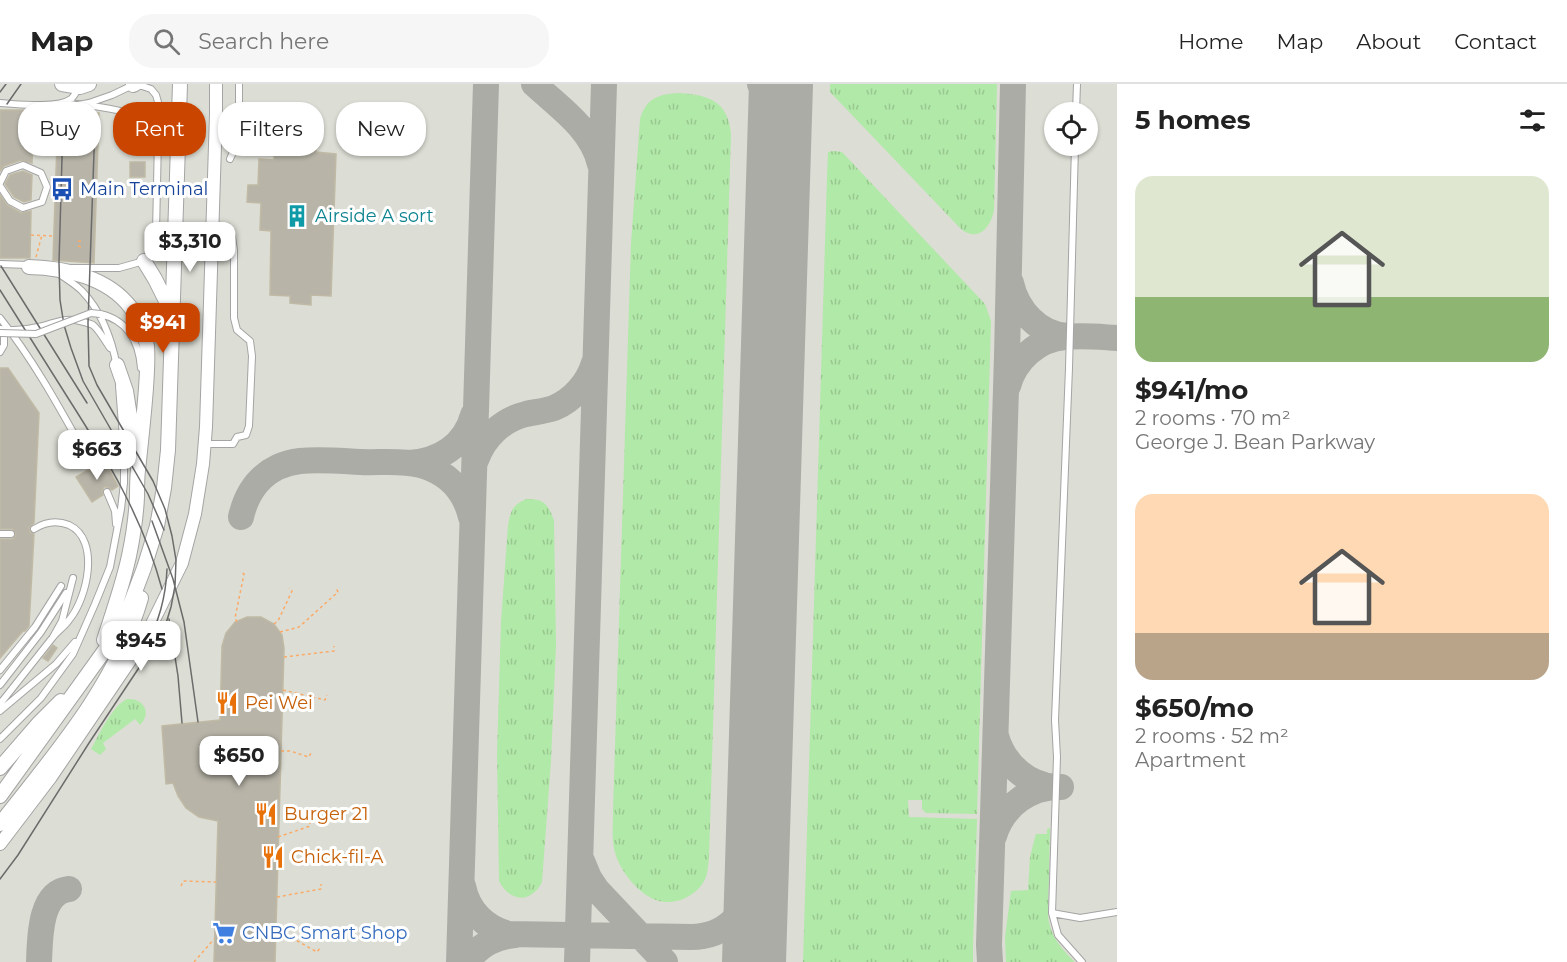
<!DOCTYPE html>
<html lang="en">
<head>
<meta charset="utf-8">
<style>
	:root { --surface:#fff; --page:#f6f6f6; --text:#222; --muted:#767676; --line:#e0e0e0; --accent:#ca4600 }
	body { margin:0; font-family:Montserrat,sans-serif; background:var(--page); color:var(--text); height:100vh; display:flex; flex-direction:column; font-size:22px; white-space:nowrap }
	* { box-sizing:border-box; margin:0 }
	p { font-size:20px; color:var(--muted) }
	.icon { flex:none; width:33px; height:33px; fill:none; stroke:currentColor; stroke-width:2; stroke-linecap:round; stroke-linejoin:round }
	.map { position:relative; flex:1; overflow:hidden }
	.side { display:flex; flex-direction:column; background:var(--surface); width:450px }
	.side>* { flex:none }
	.top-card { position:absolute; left:18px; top:18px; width:570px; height:54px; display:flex; gap:12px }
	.controls { position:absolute; left:1044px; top:18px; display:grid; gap:12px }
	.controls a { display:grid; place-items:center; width:54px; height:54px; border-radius:50%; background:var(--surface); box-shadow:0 2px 4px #0004; font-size:30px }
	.price { position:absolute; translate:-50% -51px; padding:0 14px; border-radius:12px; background:#fff; color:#222; font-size:20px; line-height:39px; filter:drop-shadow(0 2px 3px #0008) }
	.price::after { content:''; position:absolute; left:50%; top:36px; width:18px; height:14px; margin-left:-9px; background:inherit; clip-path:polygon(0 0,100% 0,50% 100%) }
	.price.active { background:var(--accent); color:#fff }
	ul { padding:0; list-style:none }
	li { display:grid; align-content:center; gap:12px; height:318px; padding:0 18px }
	li span { display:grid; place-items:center; height:186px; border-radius:18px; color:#555 }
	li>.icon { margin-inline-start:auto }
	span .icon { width:108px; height:108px; fill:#fffc; stroke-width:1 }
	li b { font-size:26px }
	h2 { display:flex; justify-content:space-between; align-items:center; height:72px; padding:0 18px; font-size:26px }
	.chip { padding:0 21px; border-radius:24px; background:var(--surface); box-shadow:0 2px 4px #0004; font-size:21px; line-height:54px }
	.chip.active { background:var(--accent); color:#fff }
	header { display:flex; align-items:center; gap:36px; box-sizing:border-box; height:84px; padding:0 30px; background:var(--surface); border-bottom:2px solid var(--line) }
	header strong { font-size:28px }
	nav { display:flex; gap:33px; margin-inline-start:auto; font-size:21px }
	.search { width:420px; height:54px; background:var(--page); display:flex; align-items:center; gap:15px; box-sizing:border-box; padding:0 21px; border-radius:24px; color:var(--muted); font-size:22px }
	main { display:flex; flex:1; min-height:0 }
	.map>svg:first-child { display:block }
	.airport { fill:#dcddd4; fill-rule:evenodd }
	.grass { fill:url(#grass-tufts) }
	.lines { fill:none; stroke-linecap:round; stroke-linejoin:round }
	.taxiway { stroke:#acaca7; stroke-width:26 }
	.runway { stroke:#acaca7; stroke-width:64 }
	.building { fill:#b8b4a8; stroke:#c0baa5; stroke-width:1.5 }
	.service-casing { stroke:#a4a4a4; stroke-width:8 }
	.minor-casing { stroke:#a4a4a4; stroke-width:14 }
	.tertiary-casing { stroke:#a4a4a4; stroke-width:16 }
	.path { stroke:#fbaa67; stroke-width:1.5; stroke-dasharray:3 3; stroke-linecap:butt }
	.service { stroke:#fff; stroke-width:6 }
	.minor { stroke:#fff; stroke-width:12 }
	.tertiary { stroke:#fff; stroke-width:14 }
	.tram { stroke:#6b6b6b; stroke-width:1.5 }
	.service-bridge-casing { stroke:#a4a4a4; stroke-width:8; stroke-linecap:butt }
	.service-bridge { stroke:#fff; stroke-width:6 }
	.labels { text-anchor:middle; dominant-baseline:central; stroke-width:6; stroke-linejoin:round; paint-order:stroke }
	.transit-label { font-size:18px; fill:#164399; stroke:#fff; text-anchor:start }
	.culture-label { font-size:18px; fill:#0d838f; stroke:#fff; text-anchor:start }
	.food-label { font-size:18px; fill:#c56008; stroke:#fff; text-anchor:start }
	.shop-label { font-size:18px; fill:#366cbe; stroke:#fff; text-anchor:start }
</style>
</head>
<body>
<header>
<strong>Map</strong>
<div class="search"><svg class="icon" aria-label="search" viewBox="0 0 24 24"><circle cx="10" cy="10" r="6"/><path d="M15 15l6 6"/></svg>Search here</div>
<nav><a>Home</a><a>Map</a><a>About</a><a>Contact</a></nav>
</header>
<main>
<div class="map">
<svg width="1117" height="878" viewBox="0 0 1117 878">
	<defs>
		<pattern id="grass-tufts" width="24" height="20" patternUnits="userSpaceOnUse" patternTransform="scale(1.5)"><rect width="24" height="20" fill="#b1e9a8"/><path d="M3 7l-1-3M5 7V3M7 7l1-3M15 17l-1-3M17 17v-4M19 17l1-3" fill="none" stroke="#98c790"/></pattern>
	</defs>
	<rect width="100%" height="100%" fill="#eeeee3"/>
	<path class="airport" d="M0,0h1117v878h-1117zM1054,28h34v34h-34z"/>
	<path class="grass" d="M830,0h167l-3,126c-3,17 -16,33 -33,19l-131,-137z
		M679,9c30,2 49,8 52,41l-22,724c-1,6 -1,13 -3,19 -7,18 -31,30 -50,23 -17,-6 -34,-27 -40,-44 -5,-14 -3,-31 -3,-46l18,-567 9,-124c6,-21 19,-25 39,-26z
		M833,67l9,1 143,152 6,17 -14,493 -51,-1 -4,-4v-9h-14l1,17 68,2 -4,127v16h-170l24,-785 1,-25z
		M526,415c18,-1 23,6 28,22l2,124 -5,116 -9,121c-11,22 -33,20 -43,-1l-2,-127 4,-132 7,-97c3,-15 4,-19 18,-26z
		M127,615c17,-1 25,14 13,26l-5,-6 -32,24 3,6 -6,6 -9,-6c8,-14 21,-43 36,-50z
		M1050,744l-2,86c1,21 13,34 27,48h-69l-1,-25 6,-46 17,-1 2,-33 5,-20 1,-3h11v-5z"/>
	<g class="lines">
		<path class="taxiway" d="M534,0c25,23 58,45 66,80
			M760,0l12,18 4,16 1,101
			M1011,199c6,27 28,52 57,53
			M1008,302c7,-26 30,-47 57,-49 17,-2 35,0 52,1
			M476,376c8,-23 26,-40 50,-46 9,-2 19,-3 28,-6 19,-8 34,-25 40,-45
			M409,379c31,-2 56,-18 64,-48
			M241,433c5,-22 16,-40 37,-50 7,-3 14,-5 22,-6 20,-2 40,0 60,1 23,1 51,-3 72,7 21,9 34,27 39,48
			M996,652c8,28 30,48 59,51
			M994,752c9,-30 36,-50 67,-49
			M582,777l7,17 8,12 68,72
			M463,802c5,25 22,42 46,48l182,3c35,0 57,-25 63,-58 2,-12 2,-25 2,-37 2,-19 3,-38 4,-57
			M39,878c1,-22 0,-70 30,-73
			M459,878l27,-878
			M467,878c12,-17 28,-25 48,-27
			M577,878l27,-878
			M990,878l-1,-17 18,-589 6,-272"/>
		<path class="runway" d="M754,878l27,-878"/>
	</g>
	<path class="building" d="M0,26h29l5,3 -2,50 -11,-3 -17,6 -4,5z
		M67,28l32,1 -5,150 -41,-3 5,-147z
		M294,63l22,2v3l20,2 -5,142 -20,-1v10l-21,-2v-7l-20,-1 1,-64 -11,-1 1,-27 -14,-1 1,-17h10l1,-26 15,1v-11l20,1z
		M130,78h15v15h-15z
		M23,87l9,4 -1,25 -7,2 -10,-5 -9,-13 5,-9z
		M0,111l7,10 14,8 10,-2 -1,47h-30z
		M0,284h8l31,45 -5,110 -5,5 1,4 4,2 -5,92 -4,5h-2l-23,27v-119h13l3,-4 -3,-6h-13z
		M104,376l14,26 -6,4 -4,-3h-4l-2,4 1,4 -11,7 -16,-25 12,-7 3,1 4,-1 2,-6z
		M247,533h14l13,7 8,11 2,13 -9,314h-61l4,-141 -19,-4 -13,-9 -8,-12 -5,-13 -7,1 -4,-58 58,-6 2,-74 4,-13 9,-11z
		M53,561l4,3 -9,13 -5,-3z"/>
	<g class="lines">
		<g class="service-casing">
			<path id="service" d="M0,19c17,1 57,6 71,-4 3,-3 6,-8 8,-12
				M62,19c20,1 76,7 90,21 3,3 4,8 6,13l-2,96 -4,19 -8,9 -25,7h-47
				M89,19l23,-8 21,-10 9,1 9,3 5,6 2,7 -6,22
				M1076,28l1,-28
				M1075,62l-6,222 -14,352 2,37 -5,156 28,5 37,-6
				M230,75l6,-14 3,-10v-51
				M0,99l6,-12 17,-6 18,8 6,14 -5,15 -19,6 -13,-7 -10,-15
				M0,180l29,1
				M59,190c8,5 16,10 23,17 19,20 30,49 35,76
				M100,230c27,6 39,27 41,54
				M0,234c36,45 64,98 92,148
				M0,245c12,2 26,1 38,-2 16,-3 24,-10 42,-6 4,1 9,2 13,4 7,6 12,16 17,23
				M0,268l4,-7v-15
				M205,360h28l4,-7 9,-2 3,-9 3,-70 -2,-15 -13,-11 -3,-12v-68l-2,-13 -5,-10
				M107,408l8,19 1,13
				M34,445c11,-7 23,-9 35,-4 32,15 18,74 0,95 -4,6 -11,11 -16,17
				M0,450h11
				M0,586l35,-43 26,-41
				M0,601l41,-53 25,-39
				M0,620l53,-67 9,-16 11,-43
				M0,627l56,-47 19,-22
				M0,655l41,-41 32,-44 22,-50 15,-37 11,-58 3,-26v-32l-5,-65
				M1052,829l6,22 24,27"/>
		</g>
		<g class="minor-casing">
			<path id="minor" d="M0,760l51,-67 93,-137 38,-77 13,-49 8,-50 3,-37 10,-313v-30"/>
		</g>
		<g class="tertiary-casing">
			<path id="tertiary" d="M62,0l18,3 9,-3
				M133,1l2,-1
				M144,177l11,18 17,34
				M29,183c36,1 79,10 102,41 8,11 14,26 16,38 1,14 0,28 -1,42 -2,27 -5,54 -8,82 -1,9 -1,18 -1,27 -1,20 -4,40 -8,59 -6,28 -16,56 -25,84
				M117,281l9,26 9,57
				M0,684l38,-44 23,-23
				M0,712l110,-153 20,-38 14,-37 13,-42 7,-38 4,-38 12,-366
				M0,740c54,-69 116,-139 141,-226"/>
		</g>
		<path class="path" d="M43,33l3,3v21
			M83,46h4
			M83,52h4
			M33,56l24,1
			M31,151l23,1
			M78,157h4
			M78,162l4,1
			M36,173l6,-22
			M237,538l-2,-4 9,-44 -4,-2
			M274,540l4,-3 14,-30 -3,-3
			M280,548l19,-5 39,-35 -2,-4
			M284,573l50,-6v-5
			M283,606l42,10 2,-5
			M281,667h9l19,6 2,-4
			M278,753l32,-11v-6
			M181,802l2,-5 33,1
			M277,813l44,-8v-5
			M276,845l41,23 3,-4
			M194,878l20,-23"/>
		<use href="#service" class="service"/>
		<use href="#minor" class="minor"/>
		<use href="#tertiary" class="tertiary"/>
		<path class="tram" d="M0,8l6,-8
			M7,20l14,-20
			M63,39l-4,140 1,37 4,25 7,23 12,33 65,113 16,36
			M1,182l86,137
			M0,206c23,36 45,72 68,108 39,61 75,120 94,191
			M152,437l21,58 11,43 14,100
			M169,535l9,57 4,47
			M145,562c14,-22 21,-51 22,-77
			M0,795l18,-24 71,-112 75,-113 7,-23 4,-21 1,-26 -4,-24 -7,-27 -12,-28 -56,-96 -8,-19 -1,-43 7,-199"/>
		<g class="service-bridge-casing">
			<path id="service-bridge" d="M34,24h26l29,-5
				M0,249l36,1 55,-21 9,1"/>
		</g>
		<use href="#service-bridge" class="service-bridge"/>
	</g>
	<defs>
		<g id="bus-bare" transform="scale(1.8)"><path d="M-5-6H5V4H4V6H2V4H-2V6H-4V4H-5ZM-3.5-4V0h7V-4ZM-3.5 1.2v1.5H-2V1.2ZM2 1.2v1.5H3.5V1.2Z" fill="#1a4fb4" stroke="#fff" stroke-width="2.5" paint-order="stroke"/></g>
		<g id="building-bare" transform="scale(1.8)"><path d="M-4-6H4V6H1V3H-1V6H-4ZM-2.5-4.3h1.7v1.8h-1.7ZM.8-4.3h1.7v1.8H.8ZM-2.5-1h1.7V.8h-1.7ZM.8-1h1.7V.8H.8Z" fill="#0f9aa8" stroke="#fff" stroke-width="2.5" paint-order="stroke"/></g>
		<g id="restaurant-bare" transform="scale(1.8)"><path d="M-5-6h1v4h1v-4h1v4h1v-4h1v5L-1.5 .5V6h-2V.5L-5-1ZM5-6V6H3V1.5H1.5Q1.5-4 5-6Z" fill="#e8710a" stroke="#fff" stroke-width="2.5" paint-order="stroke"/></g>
		<g id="supermarket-bare" transform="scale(1.8)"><path d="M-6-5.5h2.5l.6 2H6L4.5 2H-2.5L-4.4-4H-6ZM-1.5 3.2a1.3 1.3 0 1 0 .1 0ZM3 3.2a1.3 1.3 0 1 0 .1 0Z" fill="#3f7fe0" stroke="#fff" stroke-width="2.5" paint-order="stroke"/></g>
	</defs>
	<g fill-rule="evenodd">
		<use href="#bus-bare" x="62" y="105"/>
		<use href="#building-bare" x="297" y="132"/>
		<use href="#restaurant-bare" x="227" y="619"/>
		<use href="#restaurant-bare" x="266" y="730"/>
		<use href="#restaurant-bare" x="273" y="773"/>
		<use href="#supermarket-bare" x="224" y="849"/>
	</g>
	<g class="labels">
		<g class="transit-label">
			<text x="80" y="105">Main Terminal</text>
		</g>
		<g class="culture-label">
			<text x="315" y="132">Airside A sort</text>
		</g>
		<g class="food-label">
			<text x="245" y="619">Pei Wei</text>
			<text x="284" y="730">Burger 21</text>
			<text x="291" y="773">Chick-fil-A</text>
		</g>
		<g class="shop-label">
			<text x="242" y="849">CNBC Smart Shop</text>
		</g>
	</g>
</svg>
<div class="controls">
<a><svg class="icon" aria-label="locate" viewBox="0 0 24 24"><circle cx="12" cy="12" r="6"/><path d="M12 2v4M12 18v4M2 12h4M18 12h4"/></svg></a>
</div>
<b class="price" style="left:190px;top:189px">$3,310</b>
<b class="price active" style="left:163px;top:270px">$941</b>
<b class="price" style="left:97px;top:397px">$663</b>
<b class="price" style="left:141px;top:588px">$945</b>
<b class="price" style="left:239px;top:703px">$650</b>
<div class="top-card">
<a class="chip">Buy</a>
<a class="chip active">Rent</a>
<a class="chip">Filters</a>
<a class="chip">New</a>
</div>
</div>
<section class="side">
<h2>5 homes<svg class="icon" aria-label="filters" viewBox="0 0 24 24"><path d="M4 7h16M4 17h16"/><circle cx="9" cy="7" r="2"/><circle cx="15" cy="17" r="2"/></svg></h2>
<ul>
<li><span style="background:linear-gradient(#dfe7d0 65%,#8fb573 0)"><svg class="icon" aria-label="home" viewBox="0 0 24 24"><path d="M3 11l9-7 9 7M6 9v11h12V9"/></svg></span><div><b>$941/mo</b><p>2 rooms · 70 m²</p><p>George J. Bean Parkway</p></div></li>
<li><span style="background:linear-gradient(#ffd9b3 75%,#b9a48a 0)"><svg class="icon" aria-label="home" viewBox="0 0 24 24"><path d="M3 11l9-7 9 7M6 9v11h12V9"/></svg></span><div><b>$650/mo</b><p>2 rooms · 52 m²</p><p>Apartment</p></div></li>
</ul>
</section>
</main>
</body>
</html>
